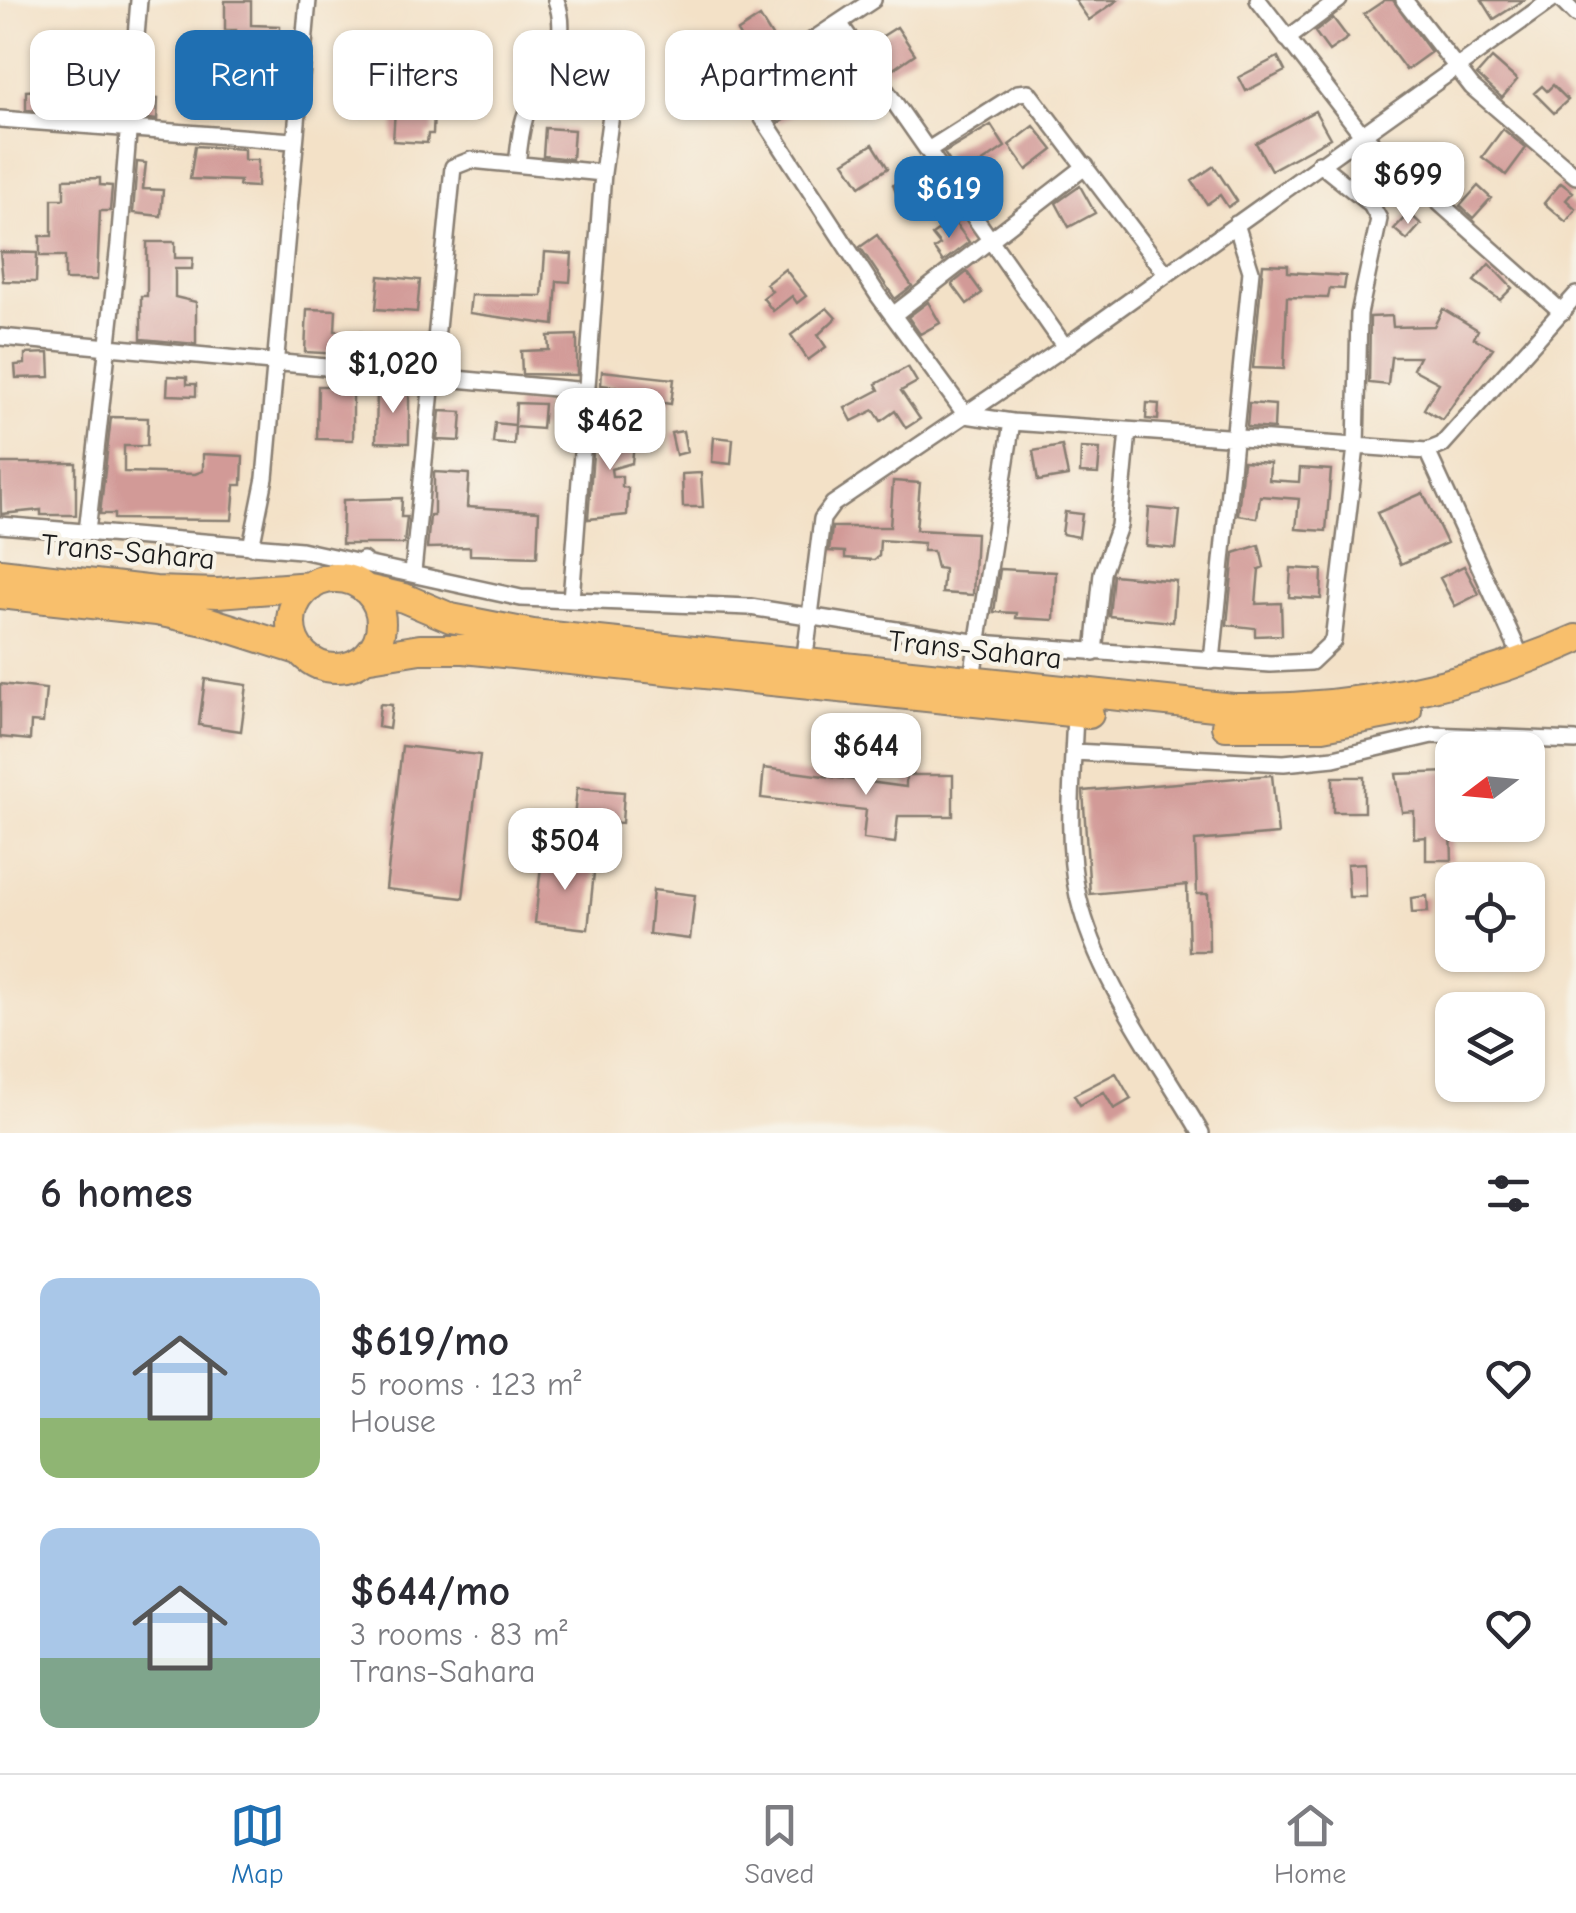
<!DOCTYPE html>
<html lang="en">
<head>
<meta charset="utf-8">
<style>
	:root { --surface:#fff; --page:#f7f7f7; --text:#2b2b33; --muted:#7c7c81; --line:#e1e1e2; --accent:#1f6fb2 }
	body { margin:0; font-family:"Comic Neue",sans-serif; background:var(--page); color:var(--text); height:100vh; display:flex; flex-direction:column; font-size:38px; white-space:nowrap }
	* { box-sizing:border-box; margin:0 }
	p { font-size:32px; color:var(--muted) }
	.icon { flex:none; width:55px; height:55px; fill:none; stroke:currentColor; stroke-width:2; stroke-linecap:round; stroke-linejoin:round }
	.map { position:relative; height:1133px; overflow:hidden }
	.side { display:flex; flex-direction:column; background:var(--surface); flex:1 }
	.side>* { flex:none }
	.banner { position:absolute; left:30px; top:30px; width:1000px; height:90px; display:flex; gap:20px }
	.needle { width:65px; rotate:254deg }
	.fabs { position:absolute; left:1435px; top:732px; display:grid; gap:20px }
	.fabs a { display:grid; place-items:center; width:110px; height:110px; border-radius:20px; background:var(--surface); box-shadow:0 2px 8px #0004; font-size:50px }
	.price { position:absolute; translate:-50% -85px; padding:0 22px; border-radius:20px; background:#fff; color:#222; font-size:32px; line-height:65px; filter:drop-shadow(0 2px 5px #0008) }
	.price::after { content:''; position:absolute; left:50%; top:60px; width:30px; height:22px; margin-left:-15px; background:inherit; clip-path:polygon(0 0,100% 0,50% 100%) }
	.price.current { background:var(--accent); color:#fff }
	ul { padding:0; list-style:none }
	li { display:flex; align-items:center; gap:30px; height:250px; padding:0 40px }
	li span { display:grid; place-items:center; flex:none; width:280px; height:200px; border-radius:20px; color:#555 }
	li>.icon { margin-inline-start:auto }
	span .icon { width:120px; height:120px; fill:#fffc; stroke-width:1 }
	li b { font-size:42px }
	h2 { display:flex; justify-content:space-between; align-items:center; height:120px; padding:0 40px; font-size:42px }
	.pill { padding:0 35px; border-radius:20px; background:var(--surface); box-shadow:0 2px 8px #0004; font-size:35px; line-height:90px }
	.pill.current { background:var(--accent); color:#fff }
	.dock { display:flex; justify-content:space-around; align-items:center; height:140px; border-top:2px solid var(--line); background:var(--surface); font-size:28px; color:var(--muted) }
	.dock a { display:grid; justify-items:center; gap:5px }
	.dock .current { color:var(--accent) }
	.map>svg:first-child { display:block }
	.building { fill:#d29a97 }
	.lines { fill:none; stroke-linecap:round; stroke-linejoin:round }
	.minor-casing { stroke:#887e72; stroke-width:20 }
	.trunk-casing { stroke:#887e72; stroke-width:32 }
	.minor { stroke:#fff; stroke-width:15 }
	.trunk { stroke:#f8bf6c; stroke-width:28 }
	.labels { text-anchor:middle; dominant-baseline:central; stroke-width:8; stroke-linejoin:round; paint-order:stroke }
	.street-label { font-size:30px; fill:#1c1c1c; stroke:#f7f3e8 }
</style>
</head>
<body>
<div class="map">
<svg width="1576" height="1133" viewBox="0 0 1576 1133">
	<rect width="100%" height="100%" fill="#f7f3e8"/>
	<filter id="ink" filterUnits="userSpaceOnUse"><feTurbulence type="fractalNoise" baseFrequency=".01" numOctaves="2"/><feDisplacementMap in="SourceGraphic" scale="20" xChannelSelector="R" yChannelSelector="G"/><feConvolveMatrix kernelMatrix="1 2 1 2 8 2 1 2 1" color-interpolation-filters="sRGB"/></filter>
	<filter id="wash" filterUnits="userSpaceOnUse"><feTurbulence type="fractalNoise" baseFrequency=".0048" numOctaves="4" result="noise"/><feDisplacementMap in="SourceGraphic" scale="40" xChannelSelector="R" yChannelSelector="G"/><feGaussianBlur stdDeviation="2.25" result="paint"/><feColorMatrix in="noise" values="0 0 0 0 0 0 0 0 0 0 0 0 0 0 0 0 0 1.4 0 .05"/><feComposite in="paint" operator="in"/></filter>
	<g filter="url(#wash)">
		<rect width="100%" height="100%" fill="#f3e1c7"/>
		<g id="blocks">
			<path class="building" d="M1075,0h43l-29,20z
				M1385,0h8l38,52 -25,18 -42,-56z
				M1482,0h42l-30,19z
				M225,1h26v24l29,1 -1,53h-44l1,-49h-11z
				M760,17l18,29 -11,7 -7,-10 -12,8 -11,-19z
				M1333,18l15,20 -19,13 -14,-19z
				M897,27l18,27 -26,18 -19,-28z
				M72,39l43,2 -1,25 -27,-1 -2,49 -59,-4v-19l33,-2v-17h12z
				M1278,57l7,14 -39,20 -7,-14z
				M1492,58l25,22 -15,18 -25,-23z
				M790,69l8,13 -12,8 13,20 -20,13 -19,-30z
				M1553,85l15,15 -14,13 -20,-20 8,-7 5,5z
				M142,98l16,1 -1,21 -16,-2z
				M395,109l39,2 -1,23h-5l-1,9 -34,-2z
				M1315,111l15,27 -59,32 -15,-27z
				M991,125l14,22 -45,30 -16,-24z
				M1034,126l19,24 -26,20 -18,-25z
				M545,128l29,2 -2,29 -29,-3z
				M1503,129l23,19 -20,27 -24,-18z
				M873,144l15,24 -28,18 -16,-24z
				M195,146l49,3v11h14l-1,27 -18,-1 1,-5 -50,-2z
				M137,162l9,1 -3,26 20,1 -2,26 -28,-3z
				M1214,166l23,35 -9,6 -8,-12 -13,9 -15,-23z
				M910,174l17,26 -22,14 -12,-29z
				M100,178v7l12,1 -2,25h-10l-3,69h-32v-24h-25v-20h12v-37h12v-20z
				M1561,183l12,9 -7,8 10,9 -10,13 -22,-19z
				M1080,186l15,27 -26,14 -13,-24z
				M1478,186l13,12 -18,20 -13,-12z
				M1409,213l12,11 -14,16 -13,-11z
				M953,220l16,22 -26,20 -9,-13 6,-4 -8,-10z
				M877,235l35,51 -17,13 -35,-52z
				M147,242h28v16h18l-1,11h-17v28l21,5v42l-55,-5v-43h6z
				M0,252l37,1 -1,29 -33,-1z
				M545,252l27,2 -2,28 -13,-1 -3,44 -85,-12 2,-18 71,1z
				M1263,264l25,1v7l58,4 -2,13 -14,-1 -2,10 -41,-1 -3,72 -31,-1z
				M1489,264l23,24 -12,12 -26,-19z
				M785,269l21,27 -9,7 -5,-7 -19,15 -10,-13 9,-7 -6,-7z
				M967,272l15,21 -15,11 -15,-20z
				M379,276l41,4 -3,32 -41,-3z
				M928,302l12,21 -20,11 -12,-17z
				M827,308l9,10 -18,17 8,12 -18,13 -17,-25z
				M307,309l29,1 -1,21 27,1 -1,23 -56,-3z
				M1443,309l35,21 -4,8 19,10 -51,72 -18,-11 15,-26 -26,-14 6,-12h-28l-3,28 -19,-2 1,-66 22,-1 1,11 41,-1z
				M577,335v40l-55,-1 -1,-23 28,-1 -1,-14z
				M49,353l1,24 -34,1 -1,-13 10,-1v-10z
				M908,367l9,15 -16,9 19,28 -14,9 -11,-17 -14,10 -7,-11 -22,11 -7,-13 34,-18 -3,-6z
				M602,371l72,8 -3,25 -55,-8 1,-9 -16,-2z
				M168,376l19,1v7h9v12l-29,-1z
				M318,386h35v54l-36,-1z
				M377,390h32v53l-33,-1z
				M516,403l28,1 -2,25 -27,-2 -1,18 -21,-2 2,-20 20,2z
				M1147,403l12,1 -1,16 -12,-1z
				M1249,403l26,2 -1,24 -27,-2z
				M440,411l22,1 -2,29 -23,-1z
				M111,417l37,1 -1,28h-23v26l71,2 8,-3v-17l40,2 -1,29h-7l-3,35 -118,-1v-5h-14z
				M595,427l40,5 -3,31 -21,6 1,7h10v11l6,1 -1,27 -39,4z
				M683,431l4,21 -11,3 -5,-22z
				M714,437l19,2 -2,25 -19,-2z
				M1062,446l6,30 -30,5 -5,-30z
				M1081,448l19,1 -2,25 -18,-1z
				M1243,461l27,2 -1,17 30,2 1,-14 31,2 -5,61 -30,-2 3,-30 -39,-3 -3,22 -19,-3z
				M0,463h76v52h-35v-5l-40,4z
				M434,472l35,2 -2,33 72,4 -2,46 -67,-2v-8l-43,1 3,-32h4z
				M701,473l2,34h-20l-1,-33z
				M893,481l27,2 -4,47 60,3 -3,62 -31,-2 2,-24 -7,-1 -4,-17h-10l1,-8 -44,-3 -1,16 -5,4 -29,-2v-6l-16,-1 3,-24h58z
				M1423,493l24,50 -46,21 -24,-51z
				M402,498l-1,19h6l-3,27h-62l1,-44z
				M1149,508l31,3 -4,38 -30,-3z
				M1065,512l17,2 -3,23 -17,-3z
				M1259,545l5,22 -5,2 -3,35 25,-1 1,32 -27,1v-8l-28,-3 7,-72z
				M1464,566l15,28 -24,12 -15,-28z
				M1291,568l31,2 -1,29 -32,-2z
				M1000,569l56,3 -2,48 -38,-2 1,-5 -23,-1z
				M1113,575l63,6 -3,41 -64,-6z
				M205,679l42,6 -6,46 -42,-6z
				M0,684l46,5 -3,34 -12,-1 -1,18 -30,-3z
				M380,704l12,1 -3,24 -11,-2z
				M402,746l78,9 -17,143 -77,-9z
				M764,768l142,19v-12h47v41h-55l-3,27 -32,-4 3,-29 -105,-12z
				M1449,772l3,88h-26v-23l-12,1v-27l-12,1 -6,-38z
				M1272,775l6,59 -83,7 2,53h11l1,57h-20l-2,-66 -97,9 -7,-103z
				M1333,777h31v35h-31z
				M577,788l47,4 -2,31 -48,-4z
				M542,857l53,6 -7,66 -53,-6z
				M1365,863l1,34h-17l-2,-33z
				M653,890l42,5 -5,44 -41,-5z
				M1427,896l1,16 -16,1 -1,-15z
				M1116,1073l15,26 -17,10 -10,-17 -24,13 -6,-10z"/>
		</g>
	</g>
	<g filter="url(#ink)">
		<use href="#blocks" fill-opacity="0" stroke="#887e72" stroke-width="2.5"/>
		<g class="lines">
			<g class="minor-casing">
				<path id="minor" d="M873,0l-107,71 -17,17v9l129,198 88,120 46,7
					M1258,0l103,133 201,179
					M1404,0l68,87 104,89
					M1561,0l15,15
					M839,23l226,324
					M1287,39l52,-39
					M0,119l293,22
					M928,150l90,-57 10,-1 138,182
					M517,163c3,-18 3,-37 11,-54 17,-37 44,-65 28,-109
					M893,315l193,-149
					M0,337l587,54
					M1427,451l96,210
					M0,525l301,25 220,48 229,9 229,36 291,21 41,-2 22,-21 23,-194 3,-133 20,-95 -8,-14 -52,-42
					M87,532l32,-288 20,-244
					M251,547l14,-69 43,-478
					M413,572l40,-405 18,-7 132,13
					M352,581l11,-21
					M571,600l32,-427 18,-132
					M1094,653l8,-80 17,-47 9,-95
					M1212,661l39,-390 -15,-47
					M804,664l18,-145 11,-15 232,-157 486,-347
					M971,684l41,-262 415,29 15,-6 134,-150
					M1075,713c-2,59 -10,126 3,183 20,85 80,163 123,237
					M1074,752l210,11 50,-5 98,-23 144,6"/>
			</g>
			<g class="trunk-casing">
				<path id="trunk" d="M0,573l155,18 63,2 93,-7
					M291 623a45 45 0 1 1 90 0a45 45 0 1 1-90 0Z
					M365,589l39,9 47,20 82,16 700,74c117,2 236,-21 343,-69
					M0,594l157,17 53,11 91,29
					M364,658l56,-9h44l625,65
					M1226,726h97l84,-16"/>
			</g>
			<use href="#minor" class="minor"/>
			<use href="#trunk" class="trunk"/>
		</g>
	</g>
	<g class="labels">
		<g class="street-label">
			<text transform="translate(128 552) rotate(5)">Trans-Sahara</text>
			<text transform="translate(975 650) rotate(6)">Trans-Sahara</text>
		</g>
	</g>
</svg>
<div class="fabs">
<a><svg class="needle" viewBox="-14 -14 28 28"><path d="M0-13l5 13h-10z" fill="#e53935"/><path d="M0 13l5-13h-10z" fill="#7c7c81"/></svg></a>
<a><svg class="icon" aria-label="locate" viewBox="0 0 24 24"><circle cx="12" cy="12" r="6"/><path d="M12 2v4M12 18v4M2 12h4M18 12h4"/></svg></a>
<a><svg class="icon" aria-label="layers" viewBox="0 0 24 24"><path d="M12 4l9 5-9 5-9-5zM3 14l9 5 9-5"/></svg></a>
</div>
<b class="price" style="left:1408px;top:227px">$699</b>
<b class="price current" style="left:949px;top:241px">$619</b>
<b class="price" style="left:393px;top:416px">$1,020</b>
<b class="price" style="left:610px;top:473px">$462</b>
<b class="price" style="left:866px;top:798px">$644</b>
<b class="price" style="left:565px;top:893px">$504</b>
<div class="banner">
<a class="pill">Buy</a>
<a class="pill current">Rent</a>
<a class="pill">Filters</a>
<a class="pill">New</a>
<a class="pill">Apartment</a>
</div>
</div>
<section class="side">
<h2>6 homes<svg class="icon" aria-label="filters" viewBox="0 0 24 24"><path d="M4 7h16M4 17h16"/><circle cx="9" cy="7" r="2"/><circle cx="15" cy="17" r="2"/></svg></h2>
<ul>
<li><span style="background:linear-gradient(#a9c7e8 70%,#8fb573 0)"><svg class="icon" aria-label="home" viewBox="0 0 24 24"><path d="M3 11l9-7 9 7M6 9v11h12V9"/></svg></span><div><b>$619/mo</b><p>5 rooms · 123 m²</p><p>House</p></div><svg class="icon" aria-label="heart" viewBox="0 0 24 24"><path d="M12 20l-8-8c-3-5 5-10 8-4 3-6 11-1 8 4z"/></svg></li>
<li><span style="background:linear-gradient(#a9c7e8 65%,#7fa58c 0)"><svg class="icon" aria-label="home" viewBox="0 0 24 24"><path d="M3 11l9-7 9 7M6 9v11h12V9"/></svg></span><div><b>$644/mo</b><p>3 rooms · 83 m²</p><p>Trans-Sahara</p></div><svg class="icon" aria-label="heart" viewBox="0 0 24 24"><path d="M12 20l-8-8c-3-5 5-10 8-4 3-6 11-1 8 4z"/></svg></li>
</ul>
</section>
<nav class="dock">
<a class="current"><svg class="icon" aria-label="map" viewBox="0 0 24 24"><path d="M3 6l6-2 6 2 6-2v14l-6 2-6-2-6 2zM9 4v14M15 6v14"/></svg>Map</a>
<a><svg class="icon" aria-label="saved" viewBox="0 0 24 24"><path d="M7 4h10v16l-5-4-5 4z"/></svg>Saved</a>
<a><svg class="icon" aria-label="home" viewBox="0 0 24 24"><path d="M3 11l9-7 9 7M6 9v11h12V9"/></svg>Home</a>
</nav>
</body>
</html>
